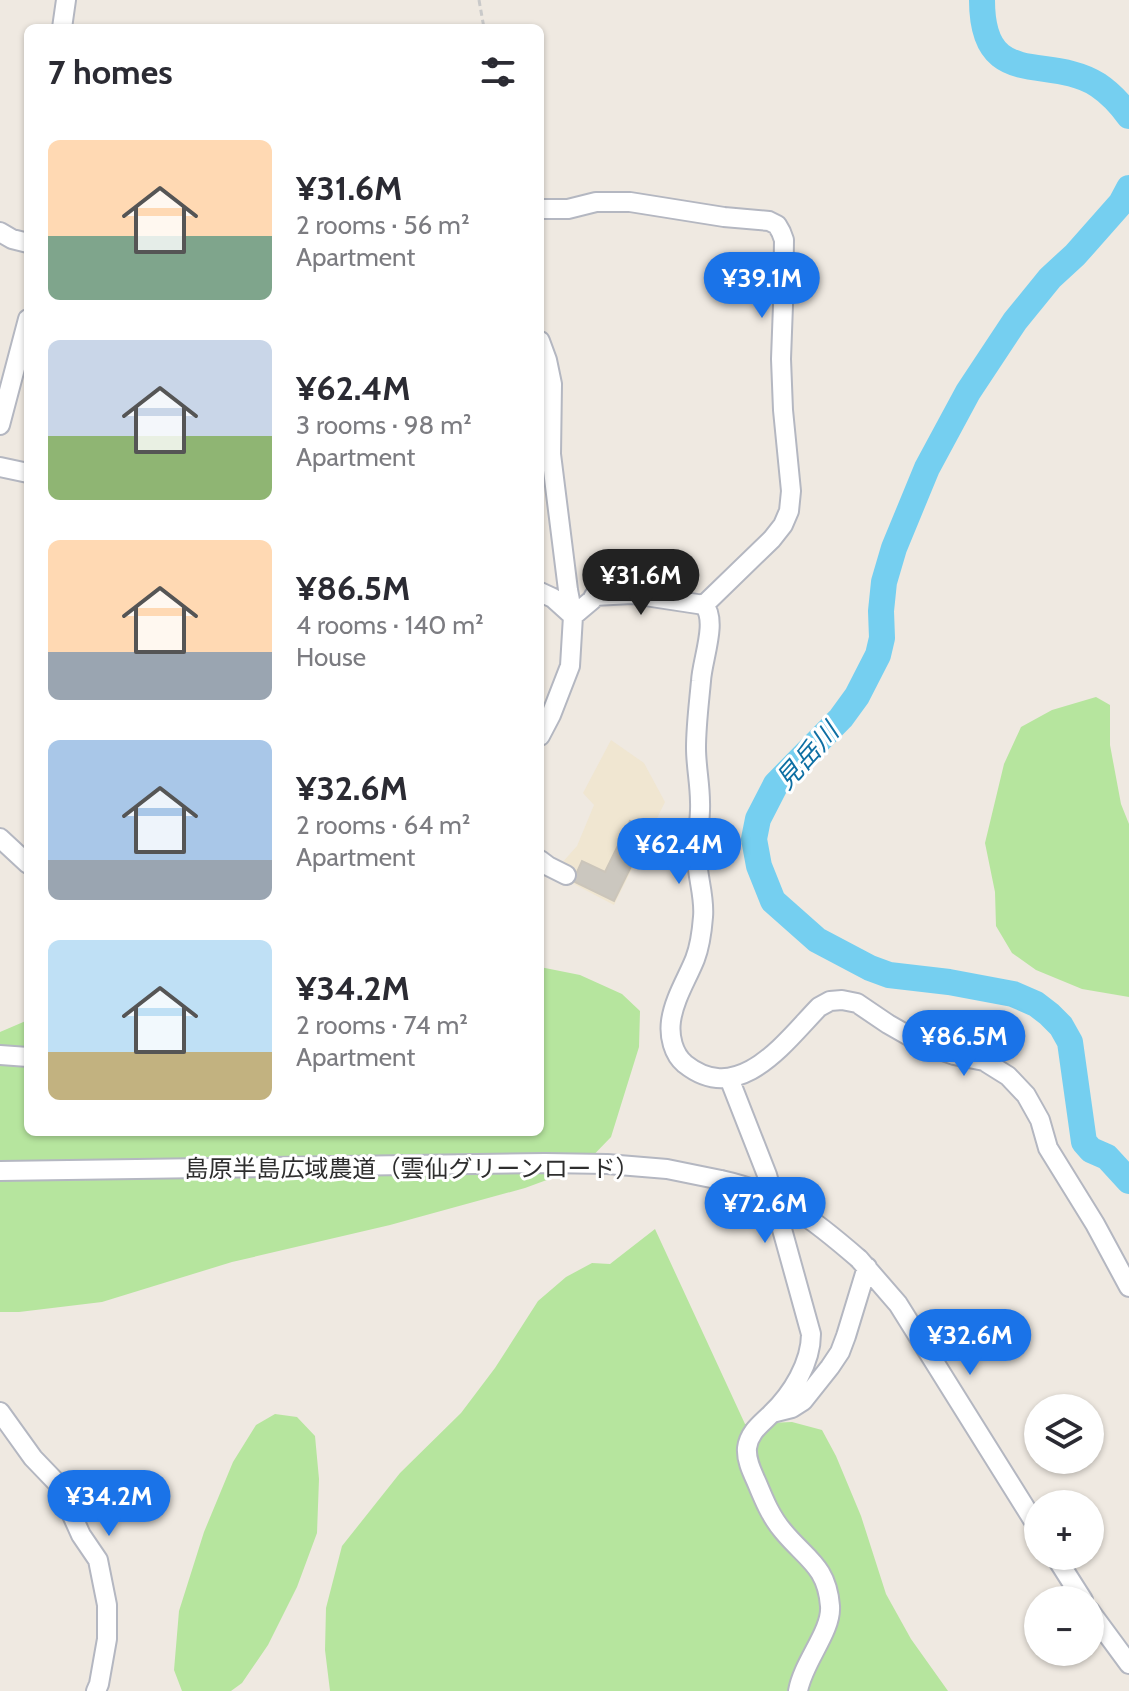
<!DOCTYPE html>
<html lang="en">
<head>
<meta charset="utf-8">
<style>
	:root { --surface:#fff; --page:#f7f7f7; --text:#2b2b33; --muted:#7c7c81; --accent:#1a73e8 }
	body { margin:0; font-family:Cabin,"Noto Sans JP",sans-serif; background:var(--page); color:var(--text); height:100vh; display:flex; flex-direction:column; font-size:30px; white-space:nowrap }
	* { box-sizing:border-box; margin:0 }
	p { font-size:26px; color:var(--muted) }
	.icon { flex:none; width:44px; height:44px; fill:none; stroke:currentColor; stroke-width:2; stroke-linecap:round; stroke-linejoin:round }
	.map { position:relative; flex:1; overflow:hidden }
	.sheet { position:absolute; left:24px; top:24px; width:520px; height:1112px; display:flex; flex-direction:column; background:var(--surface); border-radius:12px; box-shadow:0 2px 6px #0004 }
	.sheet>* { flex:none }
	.buttons { position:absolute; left:1024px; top:1394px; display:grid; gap:16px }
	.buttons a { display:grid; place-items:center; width:80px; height:80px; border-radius:50%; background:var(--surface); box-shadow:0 2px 6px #0004; font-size:40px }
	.price { position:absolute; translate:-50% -68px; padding:0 18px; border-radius:28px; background:var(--accent); color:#fff; font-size:26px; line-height:52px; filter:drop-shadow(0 2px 4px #0008) }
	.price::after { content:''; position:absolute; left:50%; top:48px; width:24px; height:18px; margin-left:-12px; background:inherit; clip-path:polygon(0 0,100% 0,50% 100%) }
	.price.current { background:#222; color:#fff }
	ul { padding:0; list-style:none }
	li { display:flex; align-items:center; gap:24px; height:200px; padding:0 24px }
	li span { display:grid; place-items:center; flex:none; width:224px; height:160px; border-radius:12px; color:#555 }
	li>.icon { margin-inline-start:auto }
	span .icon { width:96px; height:96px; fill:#fffc; stroke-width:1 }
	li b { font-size:34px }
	h2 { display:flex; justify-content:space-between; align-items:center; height:96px; padding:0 24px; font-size:34px }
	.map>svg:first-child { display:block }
	.education { fill:#f0e6d1 }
	.green { fill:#b6e59e }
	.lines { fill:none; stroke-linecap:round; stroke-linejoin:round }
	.river { stroke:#75cff0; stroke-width:26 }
	.building { fill:#cbc7bf; stroke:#cbc5ba; stroke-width:2 }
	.minor-casing { stroke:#b4b7c1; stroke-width:22 }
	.path { stroke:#c9c9c9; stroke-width:3; stroke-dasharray:6 4; stroke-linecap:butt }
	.minor { stroke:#fff; stroke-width:18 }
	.minor-bridge-casing { stroke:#b4b7c1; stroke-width:22; stroke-linecap:butt }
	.minor-bridge { stroke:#fff; stroke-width:18 }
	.labels { text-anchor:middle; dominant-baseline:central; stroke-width:6; stroke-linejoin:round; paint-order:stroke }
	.street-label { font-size:24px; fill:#2e2e2e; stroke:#fff }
	.water-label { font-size:26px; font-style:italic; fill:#0d6fa3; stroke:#fff }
</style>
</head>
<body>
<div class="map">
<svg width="1129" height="1691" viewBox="0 0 1129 1691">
	<rect width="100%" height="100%" fill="#efe9e1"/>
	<path class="education" d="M611,740l33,23 21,39 -51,103 -61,-32 24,-27 17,-41 -11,-12z"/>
	<path class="green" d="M1096,697l14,8v40l11,59 8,20v173l-47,-8 -46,-19 -24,-17 -16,-27 -1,-34 -10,-49 19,-79 17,-37 31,-17z
		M540,967l40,8 42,19 18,17 -1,36 -28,90 -29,30 -57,21 -135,37 -158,37 -130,40 -83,10h-19v-280l28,-12v112h512z
		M655,1229l90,195 47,-2 30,8 14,26 25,60 25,78 25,45 37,52h-618l-5,-41 1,-42 16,-62 58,-73 61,-60 34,-45 43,-67 28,-24 26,-14 18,1z
		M275,1414l22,3 18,19 4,43 -2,54 -20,54 -29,58 -26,38 -11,8h-49l-8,-21 5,-59 25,-79 29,-70 23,-37z"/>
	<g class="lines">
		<path class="river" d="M982,0c0,92 66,53 116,85 12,8 23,20 31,31
			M1129,188l-8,15 -46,52 -25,23 -35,43 -47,71 -41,76 -33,80 -10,34 -3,29 1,27 -4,17 -21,41 -16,22 -65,66 -18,35 -4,20 5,27 14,35 44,39 53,28 19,7 60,7 64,12 23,10 13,10 12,12 9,16 14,100 7,8 16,7 22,24"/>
	</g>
	<path class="building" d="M630,821l19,9 -35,71 -41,-20 9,-20 23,11z"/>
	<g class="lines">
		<g class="minor-casing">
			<path id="minor" d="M62,28l4,-28
				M540,209h28l28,-7h34l94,15 45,4 8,4 4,7 3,8 -1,65 -2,54 2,51 8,81 -2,20 -6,14 -11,14 -68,66
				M0,232l12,7 16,4
				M540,341l7,19 5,24 -1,70 17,136 5,26 -3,50 -19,49 -11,21
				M0,425l28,-106
				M0,467l28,6
				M540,592l13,6 20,18
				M573,616l19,-16 2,-4 38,-2 72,11c14,16 -2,55 -3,76 -2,22 -5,45 -5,67 0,18 4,36 4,54 1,18 -4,36 -3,55 0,19 8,40 6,60 -1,13 -3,29 -8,42 -8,20 -21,40 -24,62 -2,15 2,33 14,43 54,43 100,-22 134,-57l11,-6 12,-1 15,3 31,21 35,20 31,11 30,6 24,15 18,19 14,25 8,28 47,76 34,63
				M0,838l28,26
				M540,860l8,6 18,9
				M0,1055l28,2
				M729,1078l38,97 44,159c0,29 -19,60 -40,80 -10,10 -22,18 -24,34 -1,12 5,24 10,35 7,17 14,34 26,48 23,28 44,35 47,75 2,25 -27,56 -32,85
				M0,1171l545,-8 62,1 60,5 54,11
				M859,1259l39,45 140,224
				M0,1412l33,46 25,26 23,51 17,25 9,45v34l-8,45 -3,7
				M772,1413l20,-5 11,-7 27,-34 10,-15 6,-16 21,-69
				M1055,1556l28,44
				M1090,1611l39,53"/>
		</g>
		<path class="path" d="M479,0l5,28"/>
		<use href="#minor" class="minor"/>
		<g class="minor-bridge-casing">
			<path id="minor-bridge" d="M721,1180c60,13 93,40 138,79"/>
		</g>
		<use href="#minor-bridge" class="minor-bridge"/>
	</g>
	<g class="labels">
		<g class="street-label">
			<text x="412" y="1168">島原半島広域農道（雲仙グリーンロード）</text>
		</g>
		<g class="water-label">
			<text transform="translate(807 756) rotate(-48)">見岳川</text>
		</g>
	</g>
</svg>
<div class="buttons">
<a><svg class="icon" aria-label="layers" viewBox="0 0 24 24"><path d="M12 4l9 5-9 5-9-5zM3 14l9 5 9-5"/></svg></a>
<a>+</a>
<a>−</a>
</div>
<b class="price" style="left:762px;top:320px">¥39.1M</b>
<b class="price current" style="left:641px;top:617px">¥31.6M</b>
<b class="price" style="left:679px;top:886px">¥62.4M</b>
<b class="price" style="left:964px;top:1078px">¥86.5M</b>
<b class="price" style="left:765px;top:1245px">¥72.6M</b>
<b class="price" style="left:970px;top:1377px">¥32.6M</b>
<b class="price" style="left:109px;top:1538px">¥34.2M</b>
<section class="sheet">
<h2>7 homes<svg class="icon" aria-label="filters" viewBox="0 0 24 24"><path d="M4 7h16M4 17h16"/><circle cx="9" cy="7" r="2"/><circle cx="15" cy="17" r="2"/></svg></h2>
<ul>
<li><span style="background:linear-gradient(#ffd9b3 60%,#7fa58c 0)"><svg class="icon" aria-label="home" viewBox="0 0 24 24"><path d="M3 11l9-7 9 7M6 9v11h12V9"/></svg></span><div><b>¥31.6M</b><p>2 rooms · 56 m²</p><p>Apartment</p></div></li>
<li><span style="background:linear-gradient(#c9d6e8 60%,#8fb573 0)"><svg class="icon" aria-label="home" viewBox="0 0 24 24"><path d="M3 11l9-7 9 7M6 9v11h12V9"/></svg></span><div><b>¥62.4M</b><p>3 rooms · 98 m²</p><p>Apartment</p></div></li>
<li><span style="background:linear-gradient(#ffd9b3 70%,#9aa5b1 0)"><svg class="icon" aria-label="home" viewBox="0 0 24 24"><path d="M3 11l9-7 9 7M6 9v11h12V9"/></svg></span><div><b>¥86.5M</b><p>4 rooms · 140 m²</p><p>House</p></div></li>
<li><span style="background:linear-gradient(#a9c7e8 75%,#9aa5b1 0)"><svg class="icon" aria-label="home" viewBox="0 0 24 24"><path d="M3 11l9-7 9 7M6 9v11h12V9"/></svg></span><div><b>¥32.6M</b><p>2 rooms · 64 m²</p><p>Apartment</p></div></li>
<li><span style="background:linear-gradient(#bfe0f5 70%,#c2b280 0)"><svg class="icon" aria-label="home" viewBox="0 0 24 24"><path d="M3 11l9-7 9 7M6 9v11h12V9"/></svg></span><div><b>¥34.2M</b><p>2 rooms · 74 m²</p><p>Apartment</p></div></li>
</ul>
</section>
</div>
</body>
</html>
